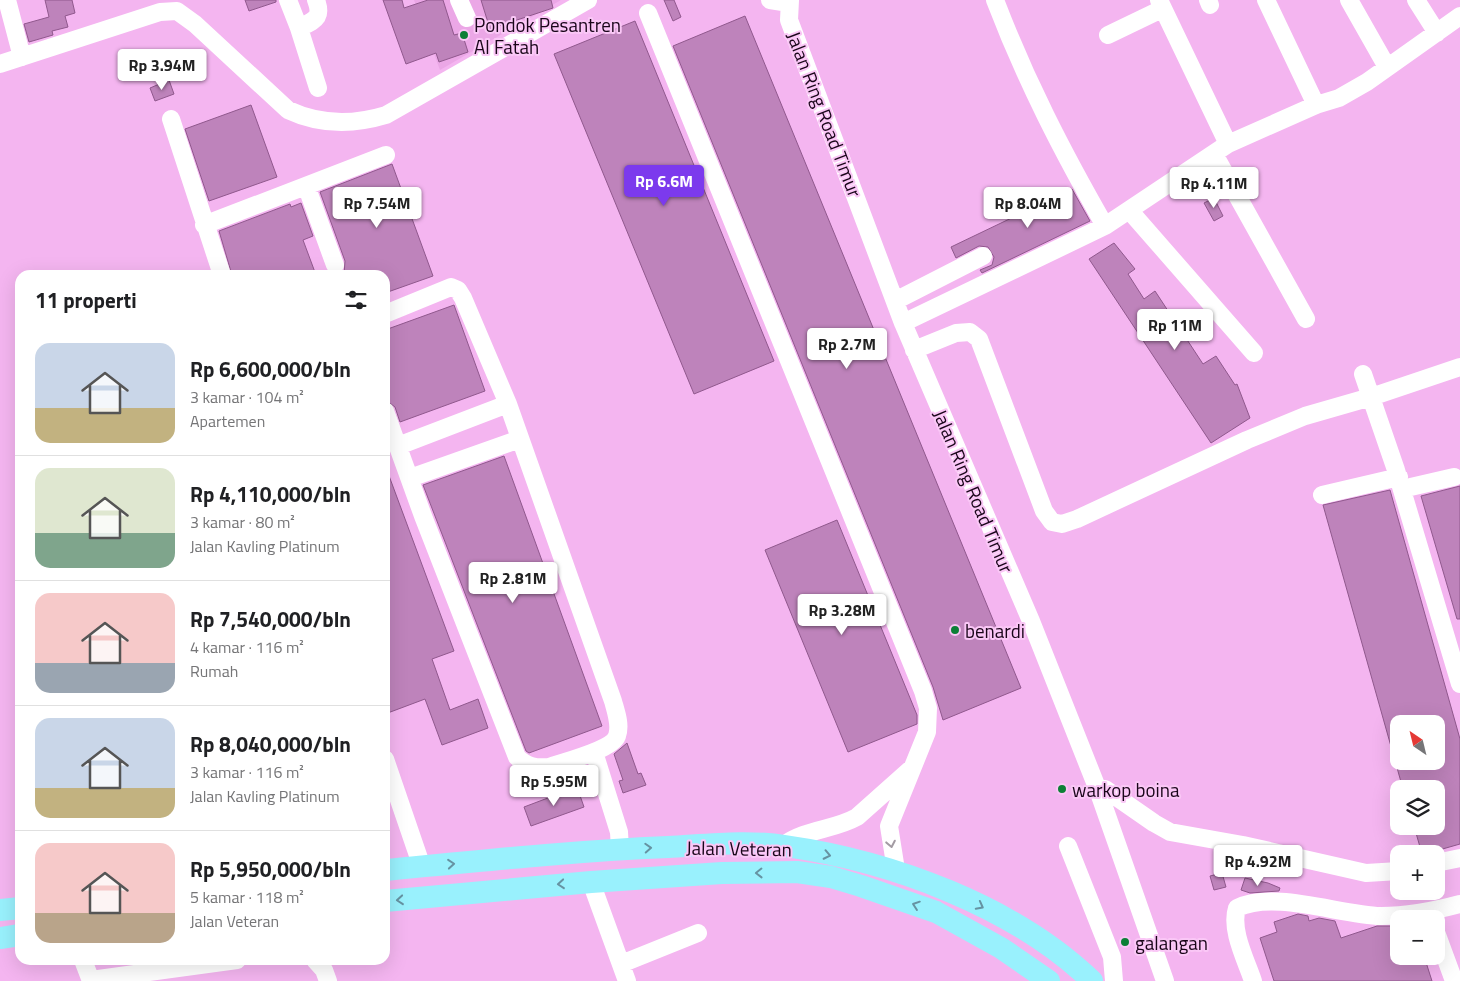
<!DOCTYPE html>
<html lang="id">
<head>
<meta charset="utf-8">
<style>
	:root { --surface:#fff; --page:#f2f2f2; --text:#202124; --muted:#757577; --line:#e0e0e0; --accent:#7c3aed }
	body { margin:0; font-family:"Titillium Web",sans-serif; background:var(--page); color:var(--text); height:100vh; display:flex; flex-direction:column; font-size:19px; white-space:nowrap }
	* { box-sizing:border-box; margin:0 }
	p { font-size:16px; color:var(--muted) }
	.icon { flex:none; width:28px; height:28px; fill:none; stroke:currentColor; stroke-width:2; stroke-linecap:round; stroke-linejoin:round }
	.map { position:relative; flex:1; overflow:hidden }
	.panel { position:absolute; left:15px; top:270px; width:375px; height:695px; display:flex; flex-direction:column; background:var(--surface); border-radius:15px; box-shadow:0 5px 20px #0002 }
	.panel>* { flex:none }
	.needle { width:32px; rotate:325deg }
	.buttons { position:absolute; left:1390px; top:715px; display:grid; gap:10px }
	.buttons a { display:grid; place-items:center; width:55px; height:55px; border-radius:10px; background:var(--surface); box-shadow:0 5px 20px #0002; font-size:25px }
	.price { position:absolute; translate:-50% -42px; padding:0 11px; border-radius:5px; background:#fff; color:#222; font-size:16px; line-height:32px; filter:drop-shadow(0 1px 2px #0008) }
	.price::after { content:''; position:absolute; left:50%; top:30px; width:15px; height:11px; margin-left:-8px; background:inherit; clip-path:polygon(0 0,100% 0,50% 100%) }
	.price.on { background:var(--accent); color:#fff }
	ul { padding:0; list-style:none }
	li { display:flex; align-items:center; gap:15px; height:125px; padding:0 20px }
	li+li { border-top:1px solid var(--line) }
	li span { display:grid; place-items:center; flex:none; width:140px; height:100px; border-radius:15px; color:#555 }
	li>.icon { margin-inline-start:auto }
	span .icon { width:60px; height:60px; fill:#fffc; stroke-width:1 }
	li b { font-size:21px }
	h2 { display:flex; justify-content:space-between; align-items:center; height:60px; padding:0 20px; font-size:21px }
	.map>svg:first-child { display:block }
	.built { fill:#eba7e6 }
	.building { fill:#be83bb; stroke:#90588d; fill-rule:evenodd }
	.lines { fill:none; stroke-linecap:round; stroke-linejoin:round }
	.minor { stroke:#fff; stroke-width:18 }
	.major { stroke:#99f1fd; stroke-width:22 }
	.oneway { stroke:#a39ba3 }
	.oneway2 { stroke:#6693a2 }
	.poi-dot { fill:#0c7f36; stroke:#fac7f6; stroke-width:2 }
	.labels { text-anchor:middle; dominant-baseline:central; stroke-width:4; stroke-linejoin:round; paint-order:stroke }
	.poi-label { font-size:19px; fill:#190519; stroke:#fac7f6; text-anchor:start }
	.street-label { font-size:19px; fill:#190519; stroke:#fac7f6 }
</style>
</head>
<body>
<div class="map">
<svg width="1460" height="981" viewBox="0 0 1460 981">
	<rect width="100%" height="100%" fill="#f4b5f0"/>
	<path class="built" d="M414,0h147l-121,70z"/>
	<path class="building" d="M45,0h27l3,13 -10,3 3,11 -16,4 1,4 -24,7 -5,-18 25,-7z
		M245,0h31v2l-27,9z
		M383,0h19l2,8 24,-8h15l11,35 8,-2 6,19 -29,10 -3,-9 -30,11z
		M481,0h70l2,8 -63,21z
		M664,0h10l7,17 -8,4z
		M745,16l276,672 -78,32 -10,-33 -260,-641z
		M635,21l139,340 -80,33 -140,-340z
		M169,80l5,14 -19,7 -5,-13z
		M251,105l26,72 -68,24 -24,-72z
		M392,164l41,112 -48,17v-18h-41l1,-14 -25,-69z
		M1072,189l18,32 -108,52 -2,-3 12,-5 2,-8 -6,-10 -9,-1 -23,12 -5,-11z
		M1214,198l9,18 -9,5 -10,-18z
		M301,203l12,33 -10,4 13,35h-84l-13,-44 71,-27 1,3z
		M1114,243l21,26 -7,5 16,25 11,-8 48,73 13,-8 19,29 2,-1 13,34 -39,25 -122,-184z
		M454,305l31,86 -85,31 -5,-15 -8,-6 -2,-6v-65z
		M504,456l98,270 -73,27 -3,-2 -103,-266z
		M385,465l69,186 -22,8 18,51 28,-11 10,29 -46,17 -17,-46 -40,15z
		M1460,486v133h-3l-36,-123z
		M1390,490l70,249v105l-35,10h-3l-8,-28h22v-37h-33l-80,-284zM1399,724h37v37h-37z
		M837,520l80,195v9l-69,28 -83,-202z
		M627,743l11,31 3,-1 5,12 -23,8 -4,-12 4,-1 -9,-26z
		M577,787l7,20 -53,19 -7,-19z
		M1222,873l4,14 -12,3 -4,-14z
		M1245,878l23,5 12,5 -1,3 -29,2 -9,-3z
		M1298,914l10,2 1,5 10,-3 16,3 6,17 36,-12h22v30h25l8,25h-158l-14,-43 17,-6 -3,-10z"/>
	<g class="lines">
		<path class="minor" d="M7,0l15,57
			M288,0l11,28
			M316,0c7,19 -2,20 -17,28l19,60
			M459,0l8,18
			M770,0l19,3
			M790,0l-1,20 114,303 128,298 67,169 67,191
			M995,0c31,81 67,151 110,226
			M1159,0l69,144
			M1208,0l2,5
			M1266,0l50,105
			M1349,0l38,67
			M1416,0l21,33
			M648,13l275,678 5,17 -1,24 -38,94 7,44
			M1108,35l54,-26
			M0,64l160,-52 17,-1 18,13 93,86c32,15 65,15 98,5l202,-115
			M171,119l51,156
			M1214,154l92,165
			M307,188l28,77
			M1129,210l125,143
			M204,225l182,-70
			M895,301l88,-45
			M385,314l66,-27 7,3 5,8 45,106 105,297c3,11 8,24 4,35 -5,14 -54,26 -68,31 -13,1 -22,0 -32,-10l-94,-241 -38,-105
			M903,323l202,-97 123,-82 88,-39 23,-7 28,-16 93,-66
			M914,350l42,-17 14,-1 9,7 65,172 8,11 10,2 15,-5 170,-79 58,-24 66,-19 89,-30
			M1363,374l33,96 64,214
			M398,446l110,-42
			M410,478l110,-39
			M1402,489l52,-12
			M1322,495l77,-18
			M594,752l25,80 1,17
			M385,759l37,108
			M1098,790l7,-1 49,34 16,9 73,13 123,28 33,-2
			M784,845c22,-16 50,-15 73,-28l55,-49
			M1068,846l44,111 2,24
			M1436,863l24,-5
			M591,882l36,99
			M1436,932l18,49
			M83,960l8,21
			M315,960l9,10 4,11
			M621,964l77,-31
			M91,980l146,-20
			M1253,981c-7,-21 -23,-51 -16,-73 37,-18 103,7 144,8 27,0 53,-5 79,-12"/>
		<path class="major" d="M385,870c94,-9 188,-19 283,-23 38,-2 79,-7 117,-1 106,15 229,60 307,135
			M385,901l206,-19 131,-9 75,-1 34,5 30,9 75,26 65,36 48,33
			M0,910l20,-2
			M0,938l20,-3"/>
	</g>
	<defs><path id="oneway-chevron" d="M-2-3.5L2.5 0L-2 3.5" fill="none" stroke-width="1.6" stroke-linecap="round" stroke-linejoin="round" transform="scale(1.25)"/></defs>
	<use class="oneway" href="#oneway-chevron" transform="translate(891 844) rotate(79)"/>
	<g class="oneway2">
		<use href="#oneway-chevron" transform="translate(648 848) rotate(-3)"/>
		<use href="#oneway-chevron" transform="translate(827 855) rotate(12)"/>
		<use href="#oneway-chevron" transform="translate(451 864) rotate(-5)"/>
		<use href="#oneway-chevron" transform="translate(759 873) rotate(179)"/>
		<use href="#oneway-chevron" transform="translate(561 884) rotate(175)"/>
		<use href="#oneway-chevron" transform="translate(400 900) rotate(175)"/>
		<use href="#oneway-chevron" transform="translate(916 905) rotate(-161)"/>
		<use href="#oneway-chevron" transform="translate(980 906) rotate(28)"/>
	</g>
	<g class="poi-dot">
		<circle cx="464" cy="35" r="5"/>
		<circle cx="955" cy="630" r="5"/>
		<circle cx="1062" cy="789" r="5"/>
		<circle cx="1125" cy="942" r="5"/>
	</g>
	<g class="labels">
		<g class="poi-label">
			<text x="474" y="24">Pondok Pesantren<tspan x="474" dy="22">Al Fatah</tspan></text>
			<text x="965" y="630">benardi</text>
			<text x="1072" y="789">warkop boina</text>
			<text x="1135" y="942">galangan</text>
		</g>
		<g class="street-label">
			<text transform="translate(825 114) rotate(69)">Jalan Ring Road Timur</text>
			<text transform="translate(974 491) rotate(67)">Jalan Ring Road Timur</text>
			<text transform="translate(739 848) rotate(1)">Jalan Veteran</text>
		</g>
	</g>
</svg>
<div class="buttons">
<a><svg class="needle" viewBox="-14 -14 28 28"><path d="M0-13l5 13h-10z" fill="#e53935"/><path d="M0 13l5-13h-10z" fill="#757577"/></svg></a>
<a><svg class="icon" aria-label="layers" viewBox="0 0 24 24"><path d="M12 4l9 5-9 5-9-5zM3 14l9 5 9-5"/></svg></a>
<a>+</a>
<a>−</a>
</div>
<b class="price" style="left:162px;top:91px">Rp 3.94M</b>
<b class="price on" style="left:664px;top:207px">Rp 6.6M</b>
<b class="price" style="left:1214px;top:209px">Rp 4.11M</b>
<b class="price" style="left:377px;top:229px">Rp 7.54M</b>
<b class="price" style="left:1028px;top:229px">Rp 8.04M</b>
<b class="price" style="left:1175px;top:351px">Rp 11M</b>
<b class="price" style="left:847px;top:370px">Rp 2.7M</b>
<b class="price" style="left:513px;top:604px">Rp 2.81M</b>
<b class="price" style="left:842px;top:636px">Rp 3.28M</b>
<b class="price" style="left:554px;top:807px">Rp 5.95M</b>
<b class="price" style="left:1258px;top:887px">Rp 4.92M</b>
<section class="panel">
<h2>11 properti<svg class="icon" aria-label="filters" viewBox="0 0 24 24"><path d="M4 7h16M4 17h16"/><circle cx="9" cy="7" r="2"/><circle cx="15" cy="17" r="2"/></svg></h2>
<ul>
<li><span style="background:linear-gradient(#c9d6e8 65%,#c2b280 0)"><svg class="icon" aria-label="home" viewBox="0 0 24 24"><path d="M3 11l9-7 9 7M6 9v11h12V9"/></svg></span><div><b>Rp 6,600,000/bln</b><p>3 kamar · 104 m²</p><p>Apartemen</p></div></li>
<li><span style="background:linear-gradient(#dfe7d0 65%,#7fa58c 0)"><svg class="icon" aria-label="home" viewBox="0 0 24 24"><path d="M3 11l9-7 9 7M6 9v11h12V9"/></svg></span><div><b>Rp 4,110,000/bln</b><p>3 kamar · 80 m²</p><p>Jalan Kavling Platinum</p></div></li>
<li><span style="background:linear-gradient(#f6c9c9 70%,#9aa5b1 0)"><svg class="icon" aria-label="home" viewBox="0 0 24 24"><path d="M3 11l9-7 9 7M6 9v11h12V9"/></svg></span><div><b>Rp 7,540,000/bln</b><p>4 kamar · 116 m²</p><p>Rumah</p></div></li>
<li><span style="background:linear-gradient(#c9d6e8 70%,#c2b280 0)"><svg class="icon" aria-label="home" viewBox="0 0 24 24"><path d="M3 11l9-7 9 7M6 9v11h12V9"/></svg></span><div><b>Rp 8,040,000/bln</b><p>3 kamar · 116 m²</p><p>Jalan Kavling Platinum</p></div></li>
<li><span style="background:linear-gradient(#f6c9c9 70%,#b9a48a 0)"><svg class="icon" aria-label="home" viewBox="0 0 24 24"><path d="M3 11l9-7 9 7M6 9v11h12V9"/></svg></span><div><b>Rp 5,950,000/bln</b><p>5 kamar · 118 m²</p><p>Jalan Veteran</p></div></li>
</ul>
</section>
</div>
</body>
</html>
